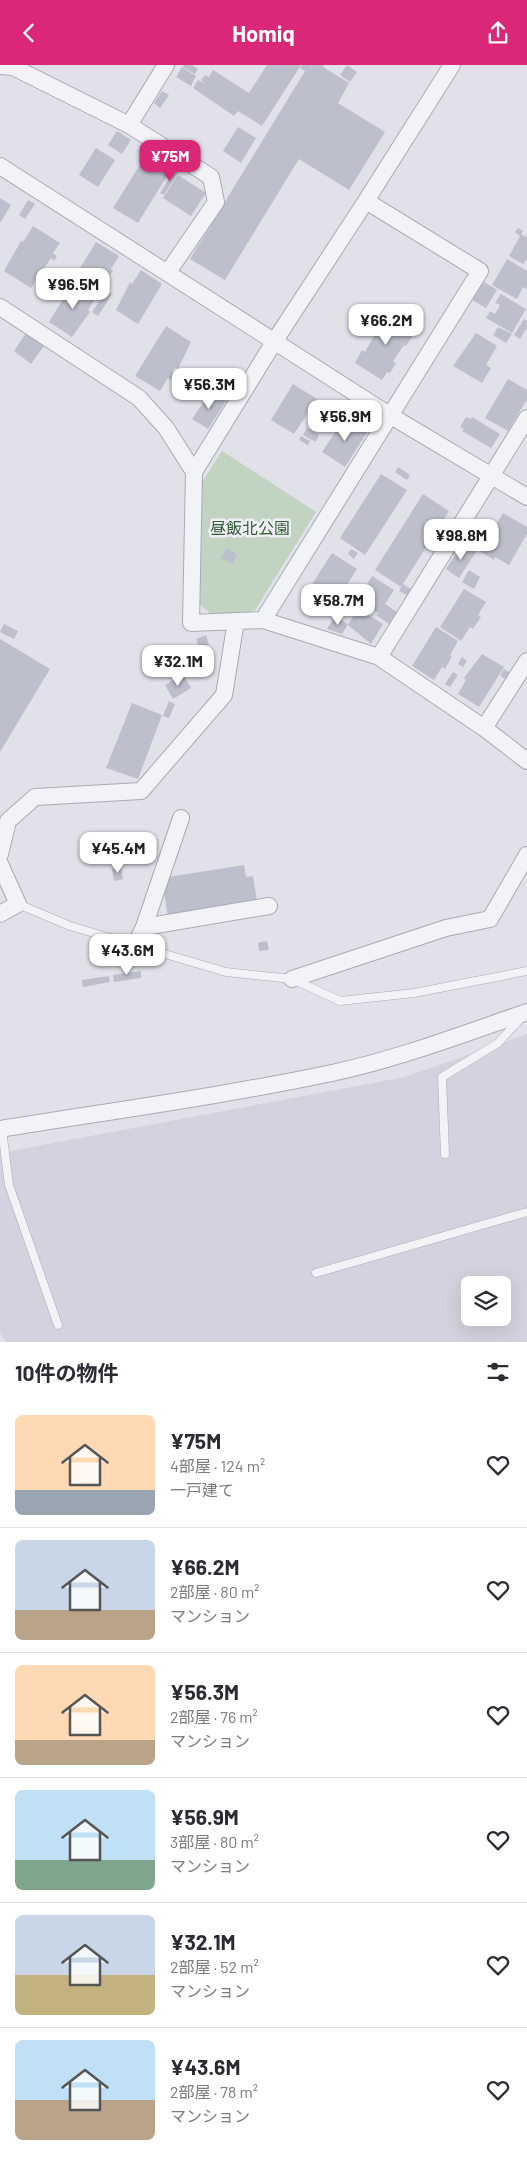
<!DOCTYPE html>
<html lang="ja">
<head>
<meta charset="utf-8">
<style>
	:root { --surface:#fff; --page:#f7f7f7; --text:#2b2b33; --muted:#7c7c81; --line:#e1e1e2; --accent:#db2777 }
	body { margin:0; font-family:Barlow,"Noto Sans JP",sans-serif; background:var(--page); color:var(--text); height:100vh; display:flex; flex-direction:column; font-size:19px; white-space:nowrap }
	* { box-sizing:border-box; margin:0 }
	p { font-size:16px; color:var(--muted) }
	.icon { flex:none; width:28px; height:28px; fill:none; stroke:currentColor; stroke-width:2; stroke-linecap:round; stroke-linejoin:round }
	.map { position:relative; height:1277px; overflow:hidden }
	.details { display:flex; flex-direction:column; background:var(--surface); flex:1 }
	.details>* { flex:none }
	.controls { position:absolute; left:461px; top:1211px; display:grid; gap:10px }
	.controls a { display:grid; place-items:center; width:50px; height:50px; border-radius:8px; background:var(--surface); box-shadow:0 5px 20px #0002; font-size:25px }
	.price { position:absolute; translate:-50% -42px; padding:0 11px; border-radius:10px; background:#fff; color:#222; font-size:16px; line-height:32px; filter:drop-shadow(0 1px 2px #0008) }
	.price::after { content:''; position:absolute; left:50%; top:30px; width:15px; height:11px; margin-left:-8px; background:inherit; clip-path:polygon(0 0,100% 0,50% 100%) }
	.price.active { background:var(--accent); color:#fff }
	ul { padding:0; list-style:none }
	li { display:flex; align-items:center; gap:15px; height:125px; padding:0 15px }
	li+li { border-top:1px solid var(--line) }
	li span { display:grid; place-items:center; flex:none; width:140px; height:100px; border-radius:8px; color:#555 }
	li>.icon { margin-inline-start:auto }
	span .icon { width:60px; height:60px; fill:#fffc; stroke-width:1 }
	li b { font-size:21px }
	h2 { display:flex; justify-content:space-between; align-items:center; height:60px; padding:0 15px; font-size:21px }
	header { display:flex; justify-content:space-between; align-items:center; height:65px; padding:0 15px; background:var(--accent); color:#fff; font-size:22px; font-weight:700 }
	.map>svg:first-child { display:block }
	.built { fill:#d2d3de; fill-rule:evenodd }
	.green { fill:#c1d3c1 }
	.building { fill:#bdbfcc }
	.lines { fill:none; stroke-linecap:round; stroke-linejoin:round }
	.lane-casing { stroke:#a9aab6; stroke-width:9 }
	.street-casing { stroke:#a9aab6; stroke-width:18 }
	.lane { stroke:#f2f3f7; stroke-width:8 }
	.street { stroke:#f2f3f7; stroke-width:16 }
	.labels { text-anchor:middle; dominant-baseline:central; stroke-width:5; stroke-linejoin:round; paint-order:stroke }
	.park-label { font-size:16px; fill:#355c37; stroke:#eff0f6 }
</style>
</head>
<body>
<header><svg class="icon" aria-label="back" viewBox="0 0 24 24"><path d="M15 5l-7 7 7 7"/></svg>Homiq<svg class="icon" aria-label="share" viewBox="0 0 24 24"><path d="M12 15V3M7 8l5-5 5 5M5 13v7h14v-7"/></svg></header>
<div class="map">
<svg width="527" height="1277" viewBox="0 0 527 1277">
	<rect width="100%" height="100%" fill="#e0e1e9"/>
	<path class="built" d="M527,969v308h-521l-6,-9v-180l405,-76zM470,1220h32v32h-32z"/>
	<path class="green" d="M222,386l94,61 -61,98 -6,2 -38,2 -11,-10 1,-120z"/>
	<path class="building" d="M184,0h8l6,4 -3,5 -12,-7z
		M267,0h34l-39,61 -24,-15 -4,5 -41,-28 5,-8 7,4 -4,-4 4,-5 4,2 4,-7 36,23z
		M302,0h22l-1,2 26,16 -11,20 47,29 -36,58 -50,-31 -74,121 -35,-21 115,-188 -5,-3z
		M347,0l10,7 -7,10 -10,-7z
		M182,2l14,9 -5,10 -15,-9z
		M162,26l7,4 -9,13 -6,-5z
		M238,62l18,11 -15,25 -18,-12z
		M117,66l14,9 -9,14 -14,-9z
		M96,83l19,12 -17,27 -19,-12z
		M141,98l12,8 5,-7 12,7 -32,52 -25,-15z
		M176,103l3,3 -15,24 -4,-2z
		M178,110l28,18 -15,23 -28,-18z
		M0,133l11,7 -11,18z
		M28,135l7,4 -10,15 -6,-4z
		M33,161l27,17 -7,10 4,3 -3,5 -3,-3 -20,30 -27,-17 17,-30 2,1z
		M518,163l5,3 -2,3 6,3v24l-1,-1 -3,4 -14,-8 11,-20 -5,-4z
		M96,177l23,14 -8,13 2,2 -18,23 -23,-13z
		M507,194l20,12v16l-1,2 -3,-2 -6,12 -25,-14z
		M141,205l21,14 -24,40 -22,-14 14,-28 2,2z
		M484,217l13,8 -11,18 -14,-8z
		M73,218l23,14 -8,13 2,2 -18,25 -23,-15z
		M106,226l6,3 -14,22 -6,-4z
		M501,229l25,15 -14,24 -26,-15 4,-7 5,3 5,-9 -5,-2z
		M388,246l27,16 -5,8 2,2 -6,9 -2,-1 -11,16 3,2 -6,10 -3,-1 -5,8 -27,-17 7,-13 3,2z
		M524,254l3,2v6l-7,12 -6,-4z
		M166,261l25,16 -13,27 -3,-2 -3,5 3,3 -3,6 -4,-3 -8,13 -25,-15z
		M498,262l14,7 -6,9 -13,-8z
		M28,265l18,13 -15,21 -17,-13z
		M476,268l21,13 -11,19 5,3 -9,15 -29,-17z
		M231,313l6,4 -4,7 -6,-4z
		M508,314l19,11v9l-19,32 -23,-13z
		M221,317l7,5 -3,4 -7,-4z
		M293,319l24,15 -23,35 -23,-14z
		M211,326l15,10 -18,28 -16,-10z
		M345,352l23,14 -23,36 -23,-15z
		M466,352l5,2 1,-2 28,17 -9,14 -29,-17 2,-2 -4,-2z
		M307,363l12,7 -3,7 -13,-7z
		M301,371l9,5 -2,4 -9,-5z
		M398,402l12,8 -3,5 -12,-8z
		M381,409l26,16 -42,65 -25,-17z
		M423,429l26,17 -48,76 -26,-17z
		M503,448l24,14v7l-18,31 -14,-8 -1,3 -13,-8 2,-4 -4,-2 13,-23 4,2z
		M463,478l13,9 -17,26 -13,-9z
		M227,483l10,6 -5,10 -11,-6z
		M351,484l7,4 -4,6 -6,-5z
		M332,488l25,16 -21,33 -25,-16z
		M469,505l11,7 -6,12 -12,-7z
		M372,511l22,14 -9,14 12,8 -8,12 -13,-9 2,-2 -21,-13z
		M403,519l8,5 -4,6 -8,-4z
		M464,524l22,13 -8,13 3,2 -8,12 -3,-2 -9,14 -21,-14z
		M358,543l25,16 -12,20 -23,-19z
		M335,551l13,8 -6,10 -15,-5z
		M4,559l14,7 -4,8 -14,-7z
		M436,562l22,14 -8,14 2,1 -7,13 -3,-2 -8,13 -22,-14z
		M206,570l3,10 -10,3 -3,-9z
		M0,574l50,30 -50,83z
		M154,582l13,8 -7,11 -13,-8z
		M482,589l22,13 -25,40 -21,-13 8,-14 -2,-2z
		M462,592l5,4 -4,6 -5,-3z
		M504,604l5,3 -3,7 -6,-3z
		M453,607l5,3 -8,12 -5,-3z
		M183,609l8,14 -18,11 -8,-14z
		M169,636l6,3 -6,14 -6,-2z
		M132,638l30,12 -24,64 -32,-11z
		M244,800l2,12 7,-1 4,25 -89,16 -6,-39z
		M121,802l2,12 -9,2 -2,-12z
		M267,876l2,9 -10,1 -1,-8z
		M141,906v7l-27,4 -1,-7z
		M109,911l1,6 -27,5 -1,-7z"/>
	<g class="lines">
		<g class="lane-casing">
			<path id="lane" d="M18,839l52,22 156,46 66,7 48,22 74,-8 113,-22
				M2,1064l7,56 49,140
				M445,1089l-3,-77 56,-34 23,-25
				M316,1208l211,-61"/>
		</g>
		<g class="street-casing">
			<path id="street" d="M452,0l-86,136 -92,141 -80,130 -3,151 72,-3 116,37 105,71 43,33
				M0,1l13,1 116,58 82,52 5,25 -48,70
				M129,60l37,-60
				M0,101l391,250 136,81
				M0,242l139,91 27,30 28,44
				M263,555l217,-349 -114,-70
				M379,592l148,-239
				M484,663l43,-67
				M0,789l8,-33 27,-24 106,-6 83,-96 12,-74
				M0,799l18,40 -18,10
				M144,862l37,-109
				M135,880l9,-18 125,-21
				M292,914l154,-51 44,-9 37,-64
				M0,1064c111,-18 222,-33 332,-56 66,-14 131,-39 195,-61"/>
		</g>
		<use href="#lane" class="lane"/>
		<use href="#street" class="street"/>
	</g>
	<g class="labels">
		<g class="park-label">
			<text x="250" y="462">昼飯北公園</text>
		</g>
	</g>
</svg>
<div class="controls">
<a><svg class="icon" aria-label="layers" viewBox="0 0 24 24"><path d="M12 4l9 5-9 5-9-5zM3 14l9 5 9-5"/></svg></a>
</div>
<b class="price active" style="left:170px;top:117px">¥75M</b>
<b class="price" style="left:73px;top:245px">¥96.5M</b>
<b class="price" style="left:386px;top:281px">¥66.2M</b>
<b class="price" style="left:209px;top:345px">¥56.3M</b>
<b class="price" style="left:345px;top:377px">¥56.9M</b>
<b class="price" style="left:461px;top:496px">¥98.8M</b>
<b class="price" style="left:338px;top:561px">¥58.7M</b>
<b class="price" style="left:178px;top:622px">¥32.1M</b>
<b class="price" style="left:118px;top:809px">¥45.4M</b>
<b class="price" style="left:127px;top:911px">¥43.6M</b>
</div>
<section class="details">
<h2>10件の物件<svg class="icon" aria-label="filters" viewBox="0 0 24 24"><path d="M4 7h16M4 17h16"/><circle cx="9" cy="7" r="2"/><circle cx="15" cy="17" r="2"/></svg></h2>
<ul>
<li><span style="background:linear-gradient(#ffd9b3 75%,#9aa5b1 0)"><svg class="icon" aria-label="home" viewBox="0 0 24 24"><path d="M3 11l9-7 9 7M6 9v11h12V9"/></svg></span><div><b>¥75M</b><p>4部屋 · 124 m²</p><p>一戸建て</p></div><svg class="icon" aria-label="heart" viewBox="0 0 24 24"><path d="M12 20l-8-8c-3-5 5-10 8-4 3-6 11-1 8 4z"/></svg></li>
<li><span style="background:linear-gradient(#c9d6e8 70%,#b9a48a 0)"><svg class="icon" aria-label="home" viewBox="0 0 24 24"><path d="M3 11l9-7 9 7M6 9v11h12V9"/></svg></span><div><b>¥66.2M</b><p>2部屋 · 80 m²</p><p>マンション</p></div><svg class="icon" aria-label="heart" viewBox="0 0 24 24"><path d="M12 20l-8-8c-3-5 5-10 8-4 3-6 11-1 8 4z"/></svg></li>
<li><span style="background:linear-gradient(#ffd9b3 75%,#b9a48a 0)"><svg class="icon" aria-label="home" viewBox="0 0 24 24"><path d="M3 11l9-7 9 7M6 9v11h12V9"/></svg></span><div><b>¥56.3M</b><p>2部屋 · 76 m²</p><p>マンション</p></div><svg class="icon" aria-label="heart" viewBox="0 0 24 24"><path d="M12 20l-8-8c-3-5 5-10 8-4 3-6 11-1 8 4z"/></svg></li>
<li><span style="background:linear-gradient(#bfe0f5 70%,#7fa58c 0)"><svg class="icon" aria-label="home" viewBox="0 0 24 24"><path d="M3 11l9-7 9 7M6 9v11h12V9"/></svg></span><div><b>¥56.9M</b><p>3部屋 · 80 m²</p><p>マンション</p></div><svg class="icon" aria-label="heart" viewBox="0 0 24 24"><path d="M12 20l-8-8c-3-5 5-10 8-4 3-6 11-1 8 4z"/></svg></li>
<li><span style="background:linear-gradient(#c9d6e8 60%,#c2b280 0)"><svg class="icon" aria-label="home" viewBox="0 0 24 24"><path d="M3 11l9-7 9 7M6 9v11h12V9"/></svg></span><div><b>¥32.1M</b><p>2部屋 · 52 m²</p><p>マンション</p></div><svg class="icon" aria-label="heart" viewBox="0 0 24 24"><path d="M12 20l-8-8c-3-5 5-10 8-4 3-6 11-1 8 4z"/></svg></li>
<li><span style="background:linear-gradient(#bfe0f5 60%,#b9a48a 0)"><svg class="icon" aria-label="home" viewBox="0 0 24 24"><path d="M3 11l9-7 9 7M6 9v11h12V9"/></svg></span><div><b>¥43.6M</b><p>2部屋 · 78 m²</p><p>マンション</p></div><svg class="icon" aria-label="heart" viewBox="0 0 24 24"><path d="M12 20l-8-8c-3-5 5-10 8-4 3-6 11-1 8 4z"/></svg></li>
</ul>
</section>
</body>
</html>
